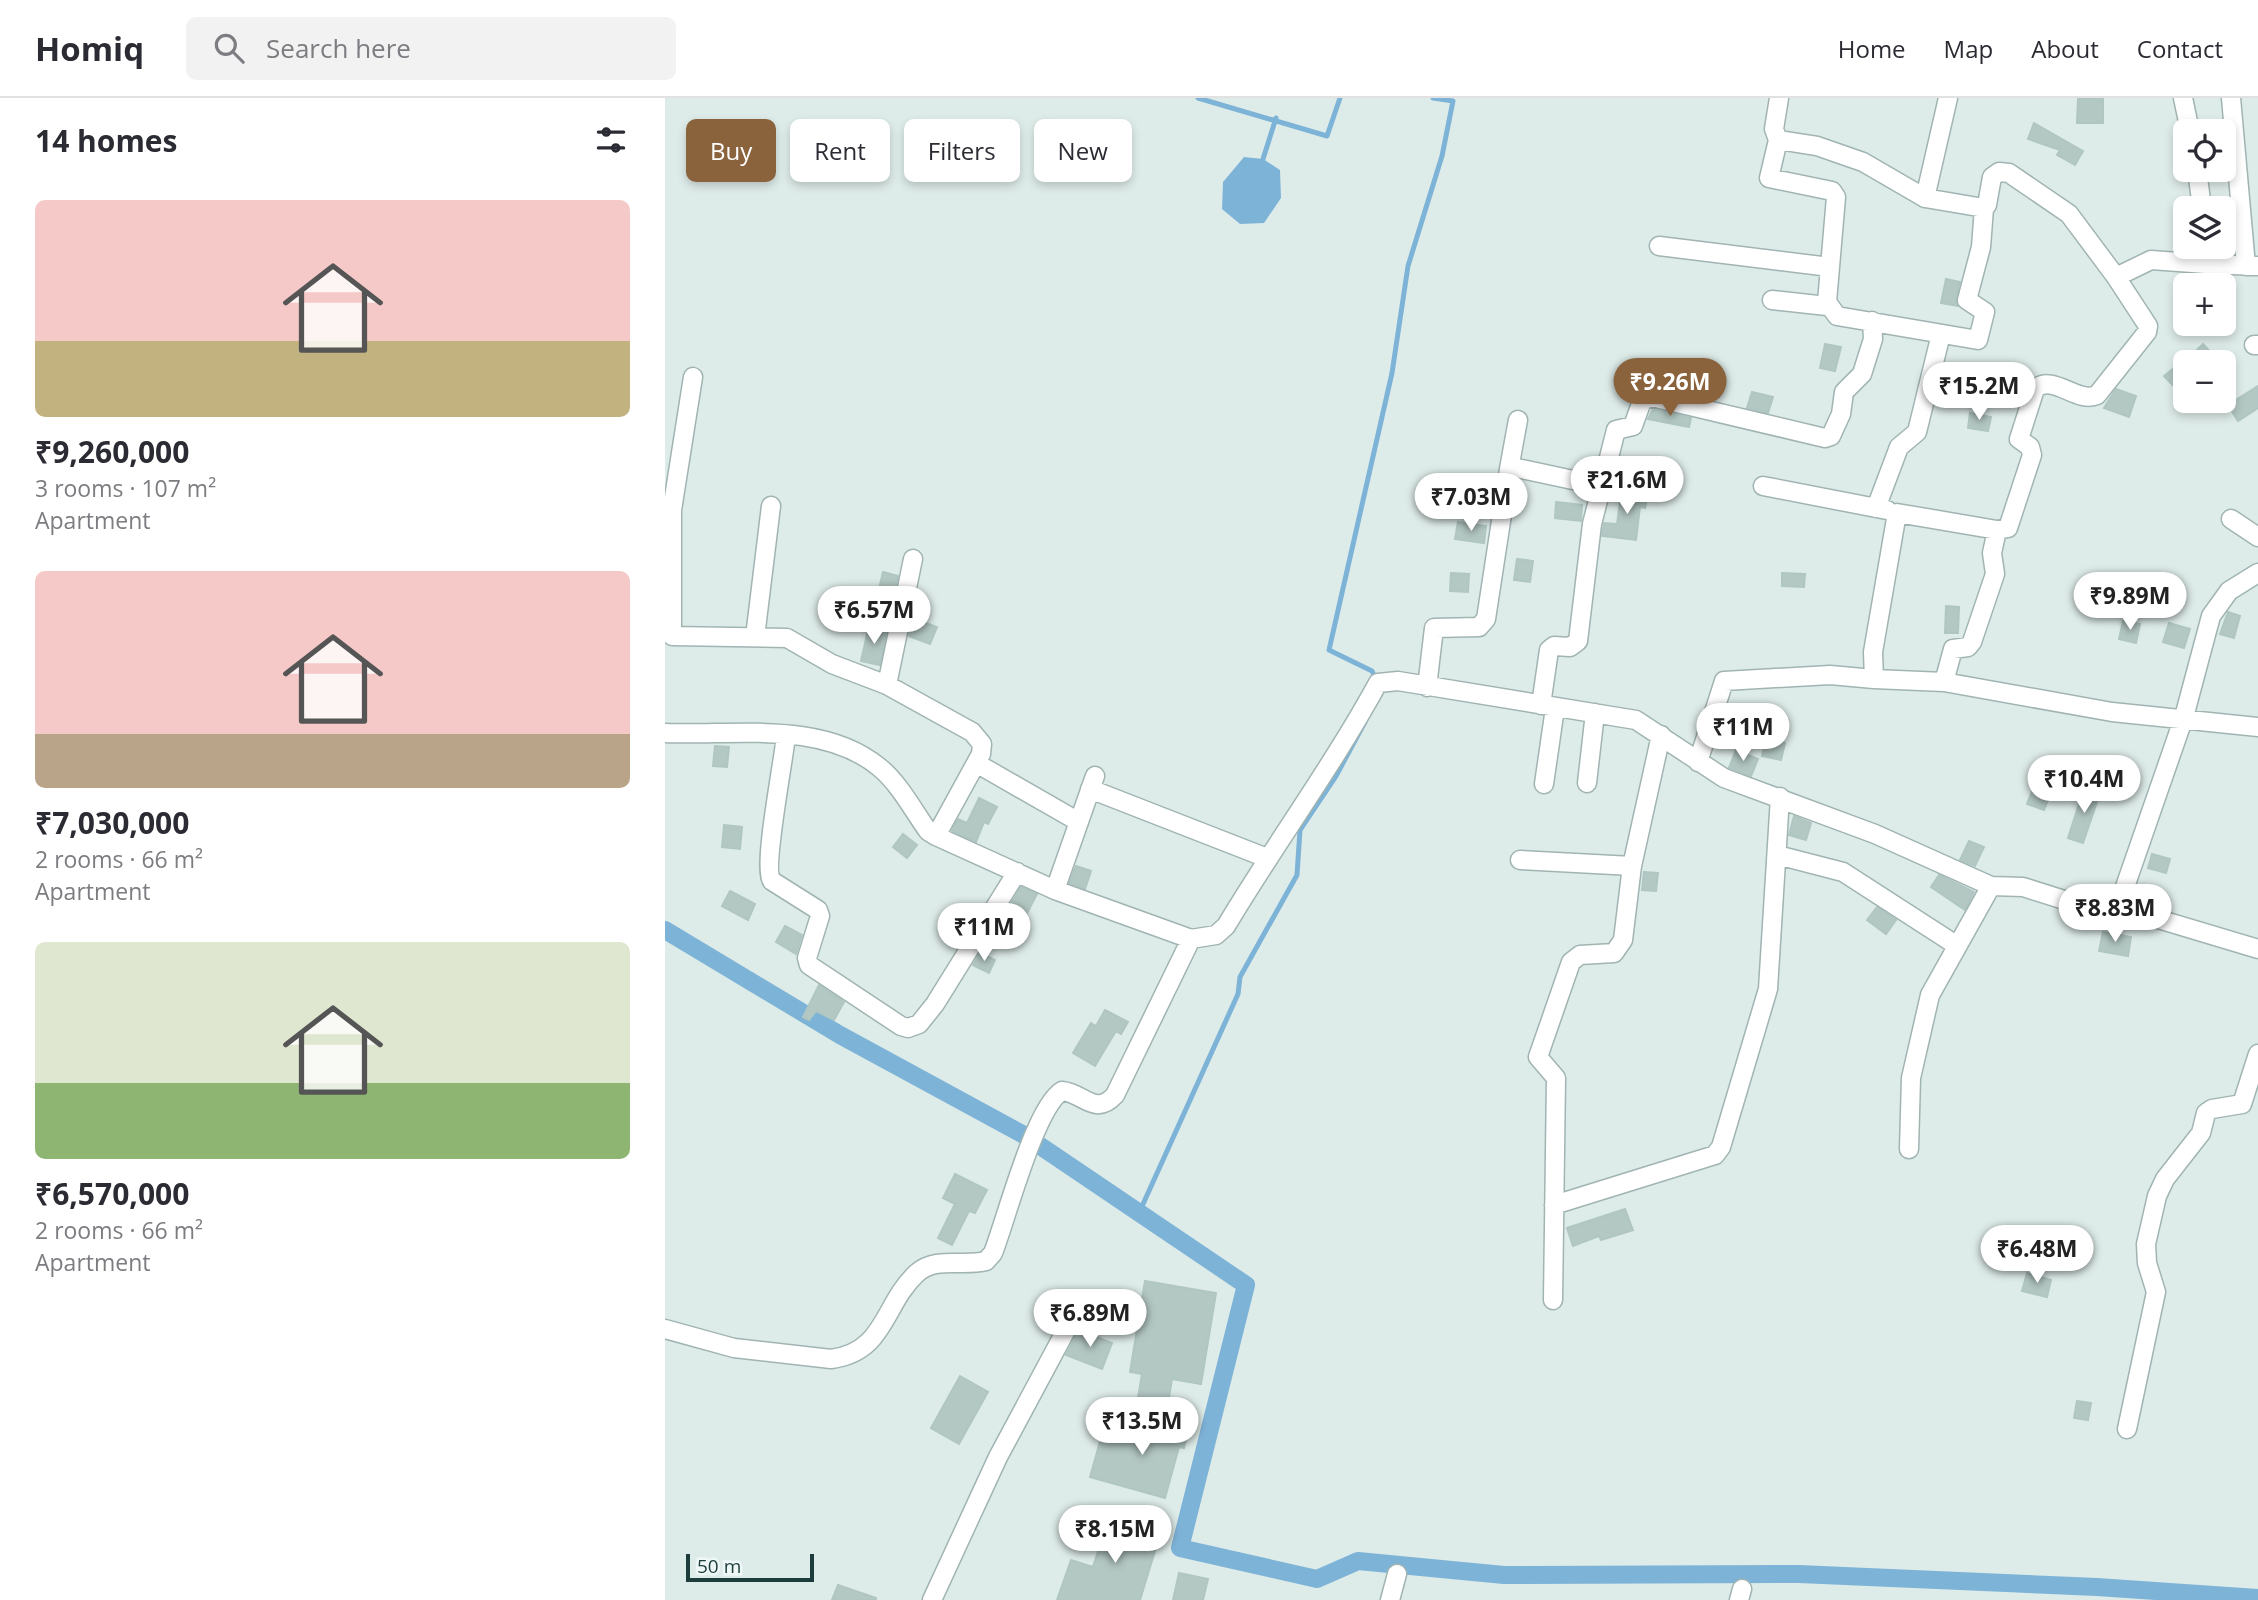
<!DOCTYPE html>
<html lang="en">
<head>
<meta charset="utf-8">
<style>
	:root { --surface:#fff; --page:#f2f2f3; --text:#2b2b33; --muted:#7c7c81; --line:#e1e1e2; --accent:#8a623c }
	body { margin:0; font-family:"Open Sans",sans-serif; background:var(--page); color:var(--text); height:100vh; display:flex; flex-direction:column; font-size:26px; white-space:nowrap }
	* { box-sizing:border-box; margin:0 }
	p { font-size:23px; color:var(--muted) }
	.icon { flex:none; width:38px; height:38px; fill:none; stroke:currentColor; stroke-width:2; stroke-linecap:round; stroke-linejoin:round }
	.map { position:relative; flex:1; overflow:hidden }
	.details { display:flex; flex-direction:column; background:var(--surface); width:665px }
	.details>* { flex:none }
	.banner { position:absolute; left:21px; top:21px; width:665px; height:63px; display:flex; gap:14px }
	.tools { position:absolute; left:1508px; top:21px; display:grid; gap:14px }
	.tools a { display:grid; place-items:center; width:63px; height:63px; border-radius:10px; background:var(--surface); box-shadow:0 4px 10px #0003; font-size:35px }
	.scale { position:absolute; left:21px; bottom:18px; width:128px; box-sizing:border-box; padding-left:7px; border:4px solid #1d3d3d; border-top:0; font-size:19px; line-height:24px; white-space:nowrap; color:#1d3d3d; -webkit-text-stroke:5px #eef8f6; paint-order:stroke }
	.price { position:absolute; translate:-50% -60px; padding:0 16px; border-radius:24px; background:#fff; color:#222; font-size:23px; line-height:46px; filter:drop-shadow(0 2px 4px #0008) }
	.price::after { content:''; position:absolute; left:50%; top:42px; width:21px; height:16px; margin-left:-10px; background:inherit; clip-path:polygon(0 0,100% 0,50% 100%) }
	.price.on { background:var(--accent); color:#fff }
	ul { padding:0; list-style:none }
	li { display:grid; align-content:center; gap:14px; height:371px; padding:0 35px }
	li span { display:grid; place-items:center; height:217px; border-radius:10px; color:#555 }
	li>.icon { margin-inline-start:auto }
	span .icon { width:126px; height:126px; fill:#fffc; stroke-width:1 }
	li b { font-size:30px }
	h2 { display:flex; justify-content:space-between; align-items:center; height:84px; padding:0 35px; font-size:30px }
	.pill { padding:0 24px; border-radius:10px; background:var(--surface); box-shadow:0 4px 10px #0003; font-size:24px; line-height:63px }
	.pill.on { background:var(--accent); color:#fff }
	header { display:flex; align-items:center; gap:42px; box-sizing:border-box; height:98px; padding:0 35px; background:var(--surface); border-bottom:2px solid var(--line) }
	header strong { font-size:33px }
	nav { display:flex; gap:38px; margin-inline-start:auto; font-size:24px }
	.search { width:490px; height:63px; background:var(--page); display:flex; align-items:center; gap:18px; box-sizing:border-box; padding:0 24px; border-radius:10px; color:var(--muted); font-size:26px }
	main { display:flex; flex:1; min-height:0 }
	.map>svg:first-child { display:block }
	.water { fill:#7eb3d8 }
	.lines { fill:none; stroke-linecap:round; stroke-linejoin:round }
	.stream { stroke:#7eb3d8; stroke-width:5 }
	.canal { stroke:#7eb3d8; stroke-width:18 }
	.building { fill:#b3c7c3; stroke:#b0c6c2; stroke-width:2 }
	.minor-casing { stroke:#a0b4b2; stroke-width:21 }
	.minor { stroke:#fff; stroke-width:18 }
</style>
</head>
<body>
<header>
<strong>Homiq</strong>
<div class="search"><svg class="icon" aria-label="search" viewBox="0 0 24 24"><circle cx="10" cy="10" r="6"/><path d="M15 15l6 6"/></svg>Search here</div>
<nav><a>Home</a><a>Map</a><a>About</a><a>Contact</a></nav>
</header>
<main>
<section class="details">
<h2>14 homes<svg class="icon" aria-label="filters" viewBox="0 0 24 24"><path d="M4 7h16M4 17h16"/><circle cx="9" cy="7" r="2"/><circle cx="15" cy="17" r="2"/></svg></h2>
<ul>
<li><span style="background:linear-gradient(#f6c9c9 65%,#c2b280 0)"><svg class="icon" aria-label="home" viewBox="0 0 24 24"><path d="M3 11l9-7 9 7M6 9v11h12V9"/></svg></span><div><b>₹9,260,000</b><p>3 rooms · 107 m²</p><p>Apartment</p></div></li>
<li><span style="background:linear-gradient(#f6c9c9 75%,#b9a48a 0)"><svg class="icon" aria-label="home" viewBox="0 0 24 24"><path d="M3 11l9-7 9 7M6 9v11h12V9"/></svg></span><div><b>₹7,030,000</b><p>2 rooms · 66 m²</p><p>Apartment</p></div></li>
<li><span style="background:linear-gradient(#dfe7d0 65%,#8fb573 0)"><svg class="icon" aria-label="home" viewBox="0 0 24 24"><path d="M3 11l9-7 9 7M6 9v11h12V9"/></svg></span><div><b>₹6,570,000</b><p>2 rooms · 66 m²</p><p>Apartment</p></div></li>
</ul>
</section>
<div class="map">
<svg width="1593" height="1502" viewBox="0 0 1593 1502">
	<rect width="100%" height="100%" fill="#deece9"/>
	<path class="water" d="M579,59l19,2 17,11 1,28 -17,25 -24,1 -18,-15 1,-27z"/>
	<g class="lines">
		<path class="stream" d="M533,0l129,38 13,-38
			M598,61l13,-41
			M711,581l-4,-8 -43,-21 63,-277 16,-107 34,-110 11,-55 -20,-3
			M474,1115l99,-219 2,-17 57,-102 3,-45 36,-54 29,-54"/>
		<path class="canal" d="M0,832l175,105 184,100 222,150 -66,263 137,31 41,-18 146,14 295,-1 298,13 161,11"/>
	</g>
	<path class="building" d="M1413,0h25v25h-26z
		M1369,25l49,28 -8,14 -18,-10 3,-5 -32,-11z
		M1281,181l14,3 -4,16 2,8 -17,-3z
		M1160,246l16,3 -6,24 -15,-3z
		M1538,246l10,11 -7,7h-20v37l-22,-23 11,-9 2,2z
		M1593,288v22l-20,13 -10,-16z
		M1451,291l20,7 -7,21 -25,-9z
		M1087,294l21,5 -5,16 -21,-5z
		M988,311l38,9 -2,9 -41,-8z
		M1305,315l21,4 -3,14 -20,-3z
		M957,390l26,5 -3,15 -5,-1 -4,33 -34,-4 2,-13 13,1z
		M891,404l26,3 -1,16 -26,-3z
		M793,424l28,4 -2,17 -29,-4z
		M852,461l16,2 -3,21 -16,-2z
		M218,474l15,4 -4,17 -15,-4z
		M786,475l18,1 -1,18 -18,-1z
		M1117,475l23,1 -1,13 -22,-1z
		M1281,508l13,1 -1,26h-13z
		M1563,514l12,4 -6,22 -14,-4z
		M247,520l25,9 -7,17 -21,-8z
		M1458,523l17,3 -4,19 -17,-4z
		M1504,525l21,6 -6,19 -21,-6z
		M204,528l18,5 -7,34 -19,-4z
		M1101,640l19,5 -4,17 -19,-4z
		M50,648l14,1 -2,20 -14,-1z
		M1071,652l22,9 -7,17 -22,-8z
		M1370,686l17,6 -8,20 -17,-6z
		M1419,690l16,5 -17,50 -15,-5z
		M314,700l18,9 -9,17 -4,-2 -8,20 -24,-11 6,-12 9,4z
		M1129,718l17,7 -5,17 -17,-5z
		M59,727l18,2 -2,22 -18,-2z
		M238,736l14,11 -10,13 -14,-11z
		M1304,743l15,6 -9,19 -15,-6z
		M1487,756l18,5 -4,14 -18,-5z
		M411,768l15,5 -6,18 -16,-6z
		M979,774l14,1 -2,18 -14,-1z
		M1274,777l35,17 -9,18 -34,-23z
		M356,789l16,7 -12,23 -17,-8z
		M65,793l25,13 -7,16 -26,-14z
		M1212,809l19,13 -10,14 -19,-14z
		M120,828l17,9 -6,19 -20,-12z
		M1438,834l28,5 -3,19 -29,-5z
		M315,855l15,7 -6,13 -16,-8z
		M154,887l25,17 -10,18 -18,-9 -7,9 -6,-3z
		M440,912l23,12 -7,12 -5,-3 -21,35 -22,-13 18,-30 5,3z
		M290,1076l32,16 -12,23 -6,-2 -17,34 -14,-7 17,-34 -12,-6z
		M960,1111l8,21 -32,10 -2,-4 -26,10 -6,-18z
		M1362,1175l24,7 -4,17 -25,-6z
		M480,1183l71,12 -15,91 -29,-5 -5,30 -30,-5 5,-30 -12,-2z
		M414,1232l33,13 -10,26 -36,-14z
		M295,1278l28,16 -29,52 -28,-16z
		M1412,1303l14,2 -3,17 -14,-2z
		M490,1315l35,8 -6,27 -5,-1 -14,51 -75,-21 13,-46 45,13z
		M444,1418l53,12 -22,72h-83l14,-40 22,7z
		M514,1475l29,6 -5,21h-30z
		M173,1487l38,13v2h-44z"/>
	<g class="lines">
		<g class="minor-casing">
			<path id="minor" d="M1114,0l-5,31 4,11 39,6 46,16 62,36 59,10 3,-3 5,-28 7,-5 10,1 60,41 47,63
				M1518,0l7,33
				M1566,0l15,168
				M1113,42l-9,38 63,13 4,6 -9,105 10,14 141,24 7,-28 -18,-12 14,-53 3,-39
				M1532,72l5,38
				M1260,100l23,-100
				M994,148l171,21
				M1540,149l1,17 -55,-4 -35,17 32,49 -1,6 -50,63c-20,9 -44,-22 -62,-6l-16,50 11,8 2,8 -24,73 -11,2 -100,-17 -24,139 1,27 70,3 168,30 146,15
				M1541,166l52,2
				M1107,202l55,6
				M1589,247h4
				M28,279l-21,133v126l115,2 45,26 55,21 85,47 10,12 -1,10 -45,82 119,54 136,49
				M844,371l9,-49
				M1098,388l124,24
				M1211,410l23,-61 18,-15 24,-98
				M1566,421l27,18
				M90,539l16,-131
				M1279,584l9,-33 15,-2 4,-5 23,-68 -3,-21 5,-23
				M222,587l26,-126
				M762,589l7,-59 45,-1 7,-8 23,-150 8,-1 84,18
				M876,607l8,-55 5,-4 16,1 8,-6 14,-117 24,-94 17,-4 9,-25 10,-4 173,41 6,-2 10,-22 3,-22 18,-18 11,-35 -1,-18
				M0,635c69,3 157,-13 214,34 20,16 34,43 49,64l8,5
				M121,637c-2,25 -24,133 -14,146l46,29 2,6 -13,42 2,7 92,61 7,2 11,-4 16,-20 82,-132
				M1033,664l26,-81 106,-6 44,4
				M311,665l103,59
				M922,685l8,-70
				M879,686l11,-76
				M425,691l177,69
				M1112,757l66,17 113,73
				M855,762l112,6
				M390,792l40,-114
				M1453,809l66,-190 27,-101 18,-25 29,-18
				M1244,1051l2,-71 19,-83 61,-109
				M889,1107l161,-50 6,-8 47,-158 12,-192
				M888,1202l3,-222 -18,-21 33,-95 9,-7 34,-2 9,-13 9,-74 29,-131
				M0,1231l69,19 97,11c55,-7 52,-55 86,-86 19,-17 46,-6 69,-12l7,-8c13,-33 42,-146 69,-162 22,2 33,26 53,4l76,-156 25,-4 10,-9c49,-82 106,-159 152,-243l20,-2 238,39 88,58 151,56 116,52 32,1 57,18 38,2 140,42
				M1462,1331l29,-137 -9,-29 -1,-19 11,-48 8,-17 36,-46 5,-20 6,-4 30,-5 16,-50
				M267,1502l66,-143 82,-153
				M725,1502l7,-26
				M1074,1502l3,-11"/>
		</g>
		<use href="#minor" class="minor"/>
	</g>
</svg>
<div class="tools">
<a><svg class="icon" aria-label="locate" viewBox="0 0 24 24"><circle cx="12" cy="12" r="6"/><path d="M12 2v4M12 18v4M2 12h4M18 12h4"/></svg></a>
<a><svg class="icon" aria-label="layers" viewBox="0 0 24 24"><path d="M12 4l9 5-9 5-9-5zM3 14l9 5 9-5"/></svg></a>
<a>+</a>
<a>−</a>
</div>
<div class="scale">50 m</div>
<b class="price on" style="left:1005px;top:320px">₹9.26M</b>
<b class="price" style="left:1314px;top:324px">₹15.2M</b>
<b class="price" style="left:962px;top:418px">₹21.6M</b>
<b class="price" style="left:806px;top:435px">₹7.03M</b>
<b class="price" style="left:1465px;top:534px">₹9.89M</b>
<b class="price" style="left:209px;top:548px">₹6.57M</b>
<b class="price" style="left:1078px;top:665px">₹11M</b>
<b class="price" style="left:1419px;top:717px">₹10.4M</b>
<b class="price" style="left:1450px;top:846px">₹8.83M</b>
<b class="price" style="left:319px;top:865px">₹11M</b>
<b class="price" style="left:1372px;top:1187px">₹6.48M</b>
<b class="price" style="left:425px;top:1251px">₹6.89M</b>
<b class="price" style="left:477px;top:1359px">₹13.5M</b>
<b class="price" style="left:450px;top:1467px">₹8.15M</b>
<div class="banner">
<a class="pill on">Buy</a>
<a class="pill">Rent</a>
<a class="pill">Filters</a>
<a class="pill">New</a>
</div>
</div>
</main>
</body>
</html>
